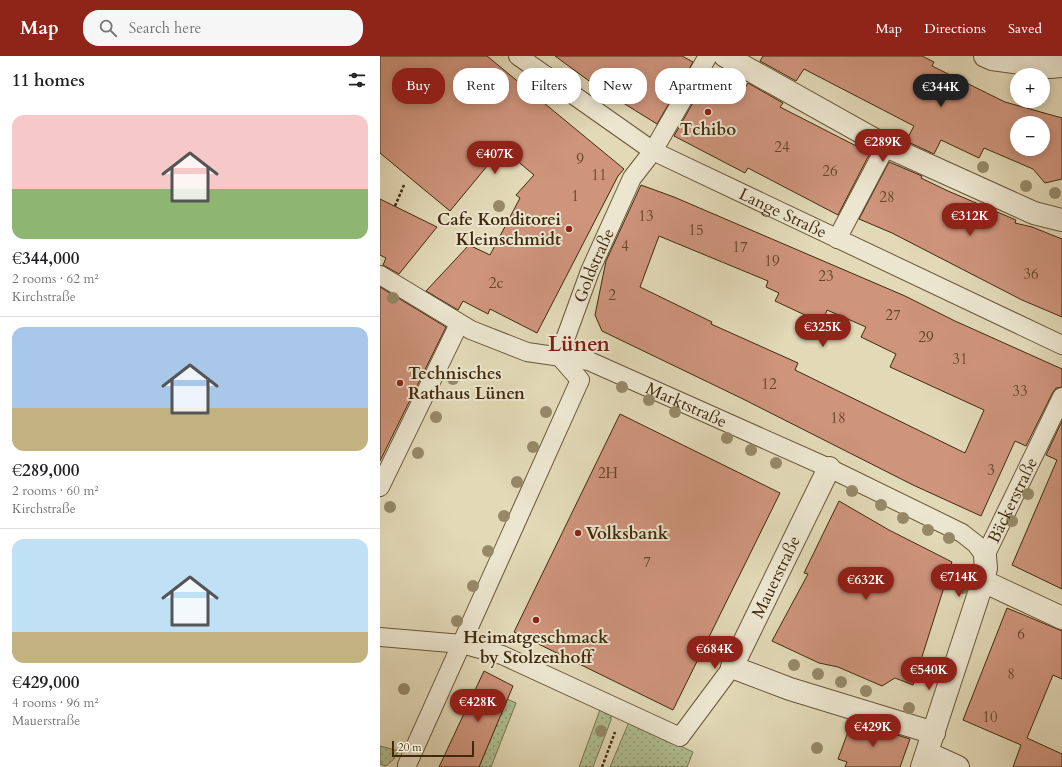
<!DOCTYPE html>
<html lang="en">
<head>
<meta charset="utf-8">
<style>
	:root { --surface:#fff; --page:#f6f6f6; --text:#202124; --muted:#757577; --line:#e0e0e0; --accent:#8f2418 }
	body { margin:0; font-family:Cardo,serif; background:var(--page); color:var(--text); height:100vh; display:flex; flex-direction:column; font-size:15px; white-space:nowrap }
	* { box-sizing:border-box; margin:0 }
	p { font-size:13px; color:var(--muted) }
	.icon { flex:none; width:22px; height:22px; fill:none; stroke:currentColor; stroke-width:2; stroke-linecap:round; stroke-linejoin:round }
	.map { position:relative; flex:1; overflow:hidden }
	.details { display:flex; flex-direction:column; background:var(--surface); width:380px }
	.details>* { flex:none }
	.guide { position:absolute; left:12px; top:12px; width:380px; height:36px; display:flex; gap:8px }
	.buttons { position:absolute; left:630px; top:12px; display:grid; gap:8px }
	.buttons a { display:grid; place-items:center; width:40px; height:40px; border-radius:50%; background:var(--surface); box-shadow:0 2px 10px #0003; font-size:20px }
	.scale { position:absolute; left:12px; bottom:10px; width:82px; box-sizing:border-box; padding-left:4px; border:2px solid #412a0c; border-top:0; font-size:11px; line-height:14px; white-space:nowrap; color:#412a0c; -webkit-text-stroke:3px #ece6d0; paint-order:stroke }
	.price { position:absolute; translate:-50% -34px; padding:0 9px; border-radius:14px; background:var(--accent); color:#fff; font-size:13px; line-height:26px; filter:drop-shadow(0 1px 2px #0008) }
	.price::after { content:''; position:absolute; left:50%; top:24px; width:12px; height:9px; margin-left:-6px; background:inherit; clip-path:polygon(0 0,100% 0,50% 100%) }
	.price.selected { background:#222; color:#fff }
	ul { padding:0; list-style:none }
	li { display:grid; align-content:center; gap:8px; height:212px; padding:0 12px }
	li+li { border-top:1px solid var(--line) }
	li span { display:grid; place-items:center; height:124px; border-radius:12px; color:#555 }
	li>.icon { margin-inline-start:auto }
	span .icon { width:72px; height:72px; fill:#fffc; stroke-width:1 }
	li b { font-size:17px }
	h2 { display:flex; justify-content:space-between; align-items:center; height:48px; padding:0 12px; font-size:17px }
	.pill { padding:0 14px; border-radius:16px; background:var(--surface); box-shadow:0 2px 10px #0003; font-size:14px; line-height:36px }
	.pill.selected { background:var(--accent); color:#fff }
	header { display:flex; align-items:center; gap:24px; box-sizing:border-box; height:56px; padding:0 20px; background:var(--accent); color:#fff }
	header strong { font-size:19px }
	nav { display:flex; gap:22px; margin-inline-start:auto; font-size:14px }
	.search { width:280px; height:36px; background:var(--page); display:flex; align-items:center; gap:10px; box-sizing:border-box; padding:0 14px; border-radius:16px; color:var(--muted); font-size:15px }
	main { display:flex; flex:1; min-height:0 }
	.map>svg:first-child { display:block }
	.grass { fill:url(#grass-dots); stroke:#78754f }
	.building { fill:#ce947c; stroke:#412a0c; fill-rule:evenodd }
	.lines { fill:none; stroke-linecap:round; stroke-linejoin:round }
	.pedestrian-casing { stroke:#695637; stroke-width:20 }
	.minor-casing { stroke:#695637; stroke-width:24 }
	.path { stroke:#412a0c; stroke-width:2.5; stroke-dasharray:3 2; stroke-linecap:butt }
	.pedestrian { stroke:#ece6d0; stroke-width:18 }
	.minor { stroke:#ece6d0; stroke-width:22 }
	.tree { fill:#968968 }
	.poi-dot { fill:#8f2418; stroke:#ece6d0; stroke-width:1.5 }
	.labels { text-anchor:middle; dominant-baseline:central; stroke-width:4; stroke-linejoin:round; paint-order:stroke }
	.number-label { font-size:15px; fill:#644428 }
	.poi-label { font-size:17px; font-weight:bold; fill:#412a0c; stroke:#ece6d0 }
	.street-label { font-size:17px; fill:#412a0c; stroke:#ece6d0 }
	.district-label { font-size:21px; font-weight:bold; fill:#7a1f14; stroke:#ece6d0 }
</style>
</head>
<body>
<header>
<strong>Map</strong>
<div class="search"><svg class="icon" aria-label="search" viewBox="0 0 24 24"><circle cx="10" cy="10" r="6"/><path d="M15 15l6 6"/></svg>Search here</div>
<nav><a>Map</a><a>Directions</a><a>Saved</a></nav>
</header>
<main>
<section class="details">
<h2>11 homes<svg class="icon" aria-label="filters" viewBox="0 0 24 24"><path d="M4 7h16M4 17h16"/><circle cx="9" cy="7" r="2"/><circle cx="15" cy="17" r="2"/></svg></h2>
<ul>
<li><span style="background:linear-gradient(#f6c9c9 60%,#8fb573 0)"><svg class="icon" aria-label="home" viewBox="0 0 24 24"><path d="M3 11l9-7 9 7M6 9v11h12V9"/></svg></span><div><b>€344,000</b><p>2 rooms · 62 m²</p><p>Kirchstraße</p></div></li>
<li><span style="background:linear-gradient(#a9c7e8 65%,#c2b280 0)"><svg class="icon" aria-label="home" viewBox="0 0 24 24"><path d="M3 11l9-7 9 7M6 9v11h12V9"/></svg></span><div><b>€289,000</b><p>2 rooms · 60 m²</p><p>Kirchstraße</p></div></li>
<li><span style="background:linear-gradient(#bfe0f5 75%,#c2b280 0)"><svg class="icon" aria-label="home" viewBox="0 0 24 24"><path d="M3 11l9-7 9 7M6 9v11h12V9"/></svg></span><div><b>€429,000</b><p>4 rooms · 96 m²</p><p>Mauerstraße</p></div></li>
</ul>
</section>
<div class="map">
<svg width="682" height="711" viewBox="0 0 682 711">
	<defs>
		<pattern id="grass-dots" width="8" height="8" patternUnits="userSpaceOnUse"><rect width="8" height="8" fill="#afc092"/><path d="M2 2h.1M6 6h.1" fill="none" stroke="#909c76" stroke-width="1.8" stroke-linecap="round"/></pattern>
	</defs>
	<rect width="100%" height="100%" fill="#e2d9b7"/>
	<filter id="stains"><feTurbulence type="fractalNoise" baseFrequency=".005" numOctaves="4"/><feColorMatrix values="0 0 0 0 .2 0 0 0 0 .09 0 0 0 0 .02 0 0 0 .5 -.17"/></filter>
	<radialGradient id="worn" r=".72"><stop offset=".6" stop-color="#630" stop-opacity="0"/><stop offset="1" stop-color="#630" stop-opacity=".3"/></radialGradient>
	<path class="grass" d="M127,643l9,4 -25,64h-12z
		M221,651l10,5v8l-18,47h-14z
		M249,666l64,30 -6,15h-77z
		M0,690l19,5 -6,9 -7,6 -6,-2z"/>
	<path class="building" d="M0,0h107l137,113 -6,7 -81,157 -47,-24 -2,5 -25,-13 -5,9 -32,-19 43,-46 21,10 30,-57 -4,-3 18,-20 -32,-27 -52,63 -70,-58z
		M175,0h127l11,6 -36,62 -61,-38z
		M383,0h159l12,6 -2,4 73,36 57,16v61l-17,4 -12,-14 -49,-21 -5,10 -38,-18 -7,14 -28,-13 8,-15 -110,-57 -8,12 -36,-20zM637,67h26v26h-26z
		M331,15l34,17 3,-5 35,20 -3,4 90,46 -32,62 -90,-47 -3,5 -71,-37z
		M509,106l33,14 -1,2 27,13 68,29 -1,3 17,4 30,12v78l-40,-17 -130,-67 -33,-14z
		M261,129l33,12 231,99 50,25 107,48v18l-6,1 -3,4 -27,54 -11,-5 -34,75 -68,-31 -170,-86 -141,-68 -7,-16 11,-54zM279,180l109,45 -2,6 13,6 -4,8 47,22 5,-13 39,17 -5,10 35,17 -6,13 94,43 -19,43 -170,-83 3,-7 -87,-39 1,-2 -72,-35z
		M0,143l57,28 -38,47 -16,-9 3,-7 -6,-3z
		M0,231l66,40 -66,134z
		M240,358l160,79 -107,217 -159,-78z
		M682,365v168l-50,-24 45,-105 -11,-5z
		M459,445l50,29 63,32 -39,123 -18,-7 -13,8 -44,-19 -19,-4 -47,-22 36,-67 -4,-1z
		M627,552l55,23v48l-9,-4 -26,63 35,16v13h-49l8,-22 -58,-25z
		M104,615l29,15 -34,81h-40z
		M472,665l58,18 -10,28h-55l2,-5 -9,-3z"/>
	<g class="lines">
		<g class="pedestrian-casing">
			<g id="pedestrian">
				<path id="s1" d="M138,0l135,95 409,194"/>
				<path d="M457,183l49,-93"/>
				<path id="s2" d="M0,219l91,55 56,22 62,9 240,107 133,65 14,11 9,12 77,-159"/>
				<path d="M0,431l79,-163"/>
				<path d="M0,581l82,7 40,11 178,82 52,-70"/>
				<path id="s3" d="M27,709l173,-385 -21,-24 31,-85 42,-93 21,-27 55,-95"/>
			</g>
		</g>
		<g class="minor-casing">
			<path id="minor" d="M345,0l161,90 148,67 28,7
				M605,0l7,3 58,8 12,-1
				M449,412l-97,199 58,22 144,44
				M603,525l79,37
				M547,697l31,14
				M542,711l61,-186 3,-13 -1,-12"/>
		</g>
		<path class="path" d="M15,150l9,-21
			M222,711l13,-35"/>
		<use href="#pedestrian" class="pedestrian"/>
		<use href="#minor" class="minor"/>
	</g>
	<g class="tree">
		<circle cx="603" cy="111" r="6"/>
		<circle cx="646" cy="130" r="6"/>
		<circle cx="675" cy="137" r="6"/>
		<circle cx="119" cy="150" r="6"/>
		<circle cx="13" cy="242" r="6"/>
		<circle cx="73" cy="323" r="6"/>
		<circle cx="242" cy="331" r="6"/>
		<circle cx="269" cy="344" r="6"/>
		<circle cx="166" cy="356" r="6"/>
		<circle cx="295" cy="356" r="6"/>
		<circle cx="56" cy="361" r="6"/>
		<circle cx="347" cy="382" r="6"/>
		<circle cx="153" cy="391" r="6"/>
		<circle cx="371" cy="394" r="6"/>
		<circle cx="38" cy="397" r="6"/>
		<circle cx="396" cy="407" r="6"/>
		<circle cx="137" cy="426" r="6"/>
		<circle cx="472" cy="435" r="6"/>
		<circle cx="648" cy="438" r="6"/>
		<circle cx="501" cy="449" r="6"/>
		<circle cx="10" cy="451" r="6"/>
		<circle cx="124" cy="460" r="6"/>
		<circle cx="523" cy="462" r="6"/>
		<circle cx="632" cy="465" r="6"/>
		<circle cx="548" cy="474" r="6"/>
		<circle cx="569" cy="482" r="6"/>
		<circle cx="108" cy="495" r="6"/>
		<circle cx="93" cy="530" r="6"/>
		<circle cx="583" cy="532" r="6"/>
		<circle cx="77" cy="565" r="6"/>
		<circle cx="414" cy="609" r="6"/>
		<circle cx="438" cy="618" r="6"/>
		<circle cx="550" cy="622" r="6"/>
		<circle cx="461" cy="626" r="6"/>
		<circle cx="24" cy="633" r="6"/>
		<circle cx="486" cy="635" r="6"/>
		<circle cx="529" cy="652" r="6"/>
		<circle cx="221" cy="675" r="6"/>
		<circle cx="437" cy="692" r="6"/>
	</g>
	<g class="poi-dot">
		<circle cx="328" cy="56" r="4"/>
		<circle cx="189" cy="173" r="4"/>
		<circle cx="20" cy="327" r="4"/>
		<circle cx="198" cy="477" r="4"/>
		<circle cx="156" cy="564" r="4"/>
	</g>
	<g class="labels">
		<g class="number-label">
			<text x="402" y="91">24</text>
			<text x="200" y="103">9</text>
			<text x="450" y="115">26</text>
			<text x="219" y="119">11</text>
			<text x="195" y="140">1</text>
			<text x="507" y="141">28</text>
			<text x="266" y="160">13</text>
			<text x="316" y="174">15</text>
			<text x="245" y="190">4</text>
			<text x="360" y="191">17</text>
			<text x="392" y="205">19</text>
			<text x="651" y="218">36</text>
			<text x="446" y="220">23</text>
			<text x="116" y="227">2c</text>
			<text x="232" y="239">2</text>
			<text x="513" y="259">27</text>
			<text x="546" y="281">29</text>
			<text x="580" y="303">31</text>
			<text x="389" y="328">12</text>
			<text x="640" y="335">33</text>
			<text x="458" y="362">18</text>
			<text x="611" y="414">3</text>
			<text x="228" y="417">2H</text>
			<text x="267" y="506">7</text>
			<text x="641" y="578">6</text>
			<text x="631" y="618">8</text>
			<text x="610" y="661">10</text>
		</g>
		<g class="poi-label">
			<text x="328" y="73">Tchibo</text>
			<text x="181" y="163" text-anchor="end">Cafe Konditorei<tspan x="181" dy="20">Kleinschmidt</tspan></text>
			<text x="28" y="317" text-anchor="start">Technisches<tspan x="28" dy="20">Rathaus Lünen</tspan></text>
			<text x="206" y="477" text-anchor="start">Volksbank</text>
			<text x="156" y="581">Heimatgeschmack<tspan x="156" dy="20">by Stolzenhoff</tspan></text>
		</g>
		<g class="street-label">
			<text stroke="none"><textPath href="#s1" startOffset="309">Lange Straße</textPath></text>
			<text stroke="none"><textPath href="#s3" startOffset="551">Goldstraße</textPath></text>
			<text stroke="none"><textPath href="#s2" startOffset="336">Marktstraße</textPath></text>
			<text stroke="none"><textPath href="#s2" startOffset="735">Bäckerstraße</textPath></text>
			<text transform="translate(396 521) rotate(-64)">Mauerstraße</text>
		</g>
		<g class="district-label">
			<text x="199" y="288">Lünen</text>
		</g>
	</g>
	<rect width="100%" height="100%" filter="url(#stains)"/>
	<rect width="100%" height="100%" fill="url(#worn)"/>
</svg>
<div class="buttons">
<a>+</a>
<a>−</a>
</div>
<div class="scale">20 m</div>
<b class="price selected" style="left:561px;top:52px">€344K</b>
<b class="price" style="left:503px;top:107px">€289K</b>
<b class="price" style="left:115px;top:119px">€407K</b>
<b class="price" style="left:590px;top:181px">€312K</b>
<b class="price" style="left:443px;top:292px">€325K</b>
<b class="price" style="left:579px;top:542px">€714K</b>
<b class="price" style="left:486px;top:545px">€632K</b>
<b class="price" style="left:335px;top:614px">€684K</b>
<b class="price" style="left:549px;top:635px">€540K</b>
<b class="price" style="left:98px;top:667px">€428K</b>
<b class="price" style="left:493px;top:692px">€429K</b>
<div class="guide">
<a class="pill selected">Buy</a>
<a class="pill">Rent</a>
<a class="pill">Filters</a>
<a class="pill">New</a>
<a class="pill">Apartment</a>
</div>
</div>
</main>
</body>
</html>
